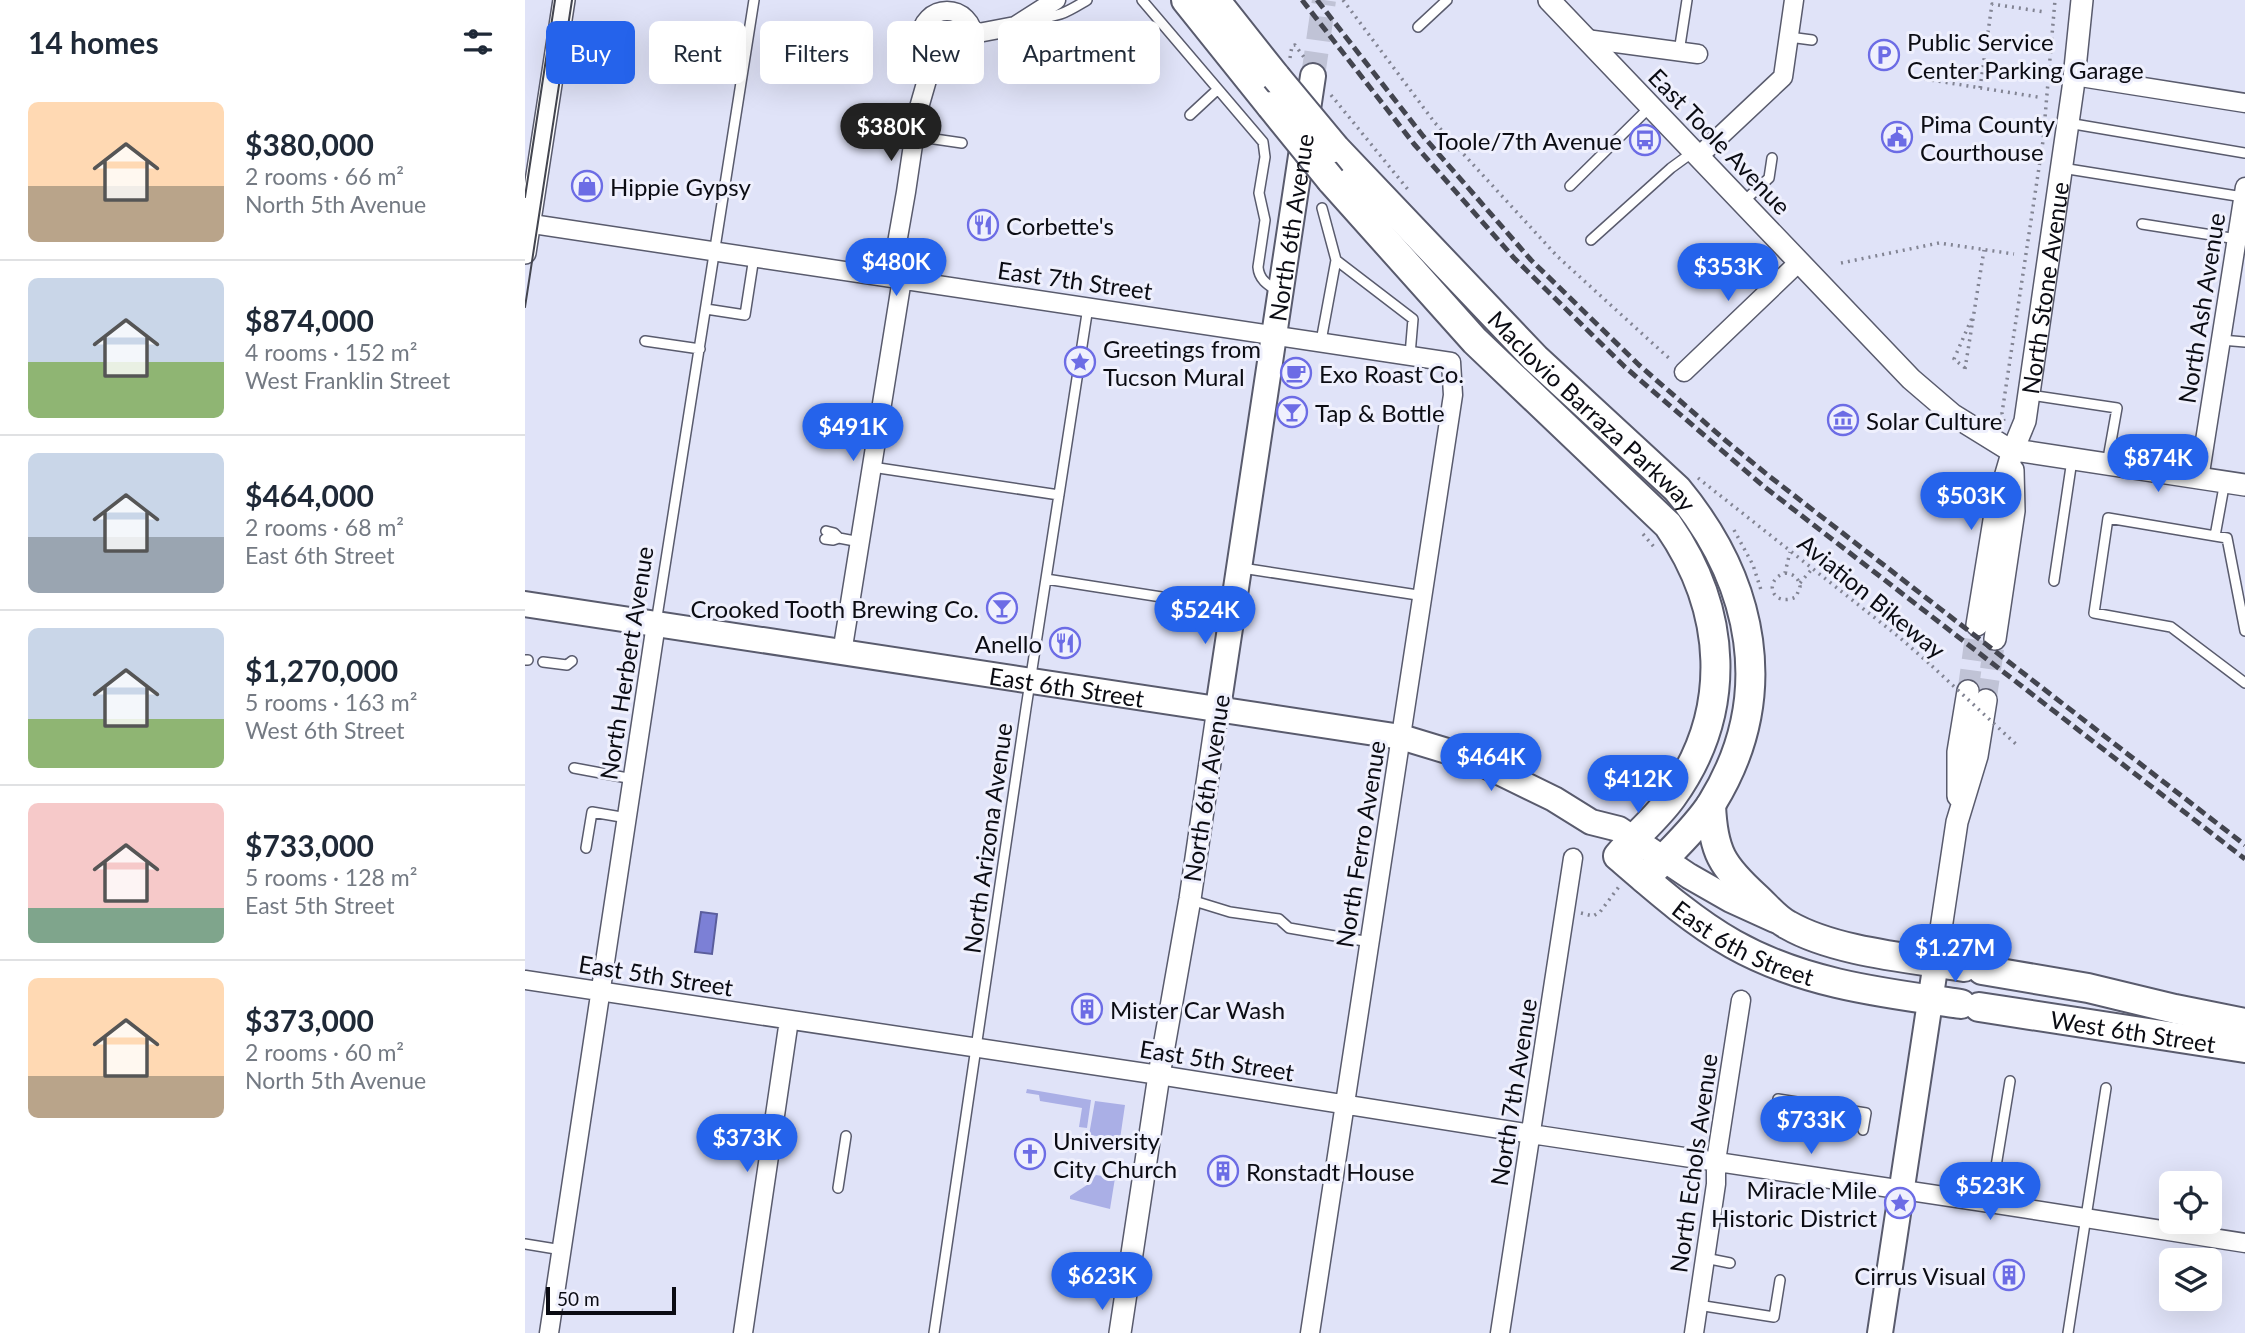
<!DOCTYPE html>
<html lang="en">
<head>
<meta charset="utf-8">
<style>
	:root { --surface:#fff; --page:#f6f6f7; --text:#1f2937; --muted:#747a83; --line:#e0e1e3; --accent:#2563eb }
	body { margin:0; font-family:Lato,sans-serif; background:var(--page); color:var(--text); height:100vh; display:flex; flex-direction:column; font-size:26px; white-space:nowrap }
	* { box-sizing:border-box; margin:0 }
	p { font-size:23px; color:var(--muted) }
	.icon { flex:none; width:38px; height:38px; fill:none; stroke:currentColor; stroke-width:2; stroke-linecap:round; stroke-linejoin:round }
	.map { position:relative; flex:1; overflow:hidden }
	.sheet { display:flex; flex-direction:column; background:var(--surface); width:525px }
	.sheet>* { flex:none }
	.guide { position:absolute; left:21px; top:21px; width:665px; height:63px; display:flex; gap:14px }
	.controls { position:absolute; left:1634px; top:1171px; display:grid; gap:14px }
	.controls a { display:grid; place-items:center; width:63px; height:63px; border-radius:10px; background:var(--surface); box-shadow:0 7px 28px #0002; font-size:35px }
	.scale { position:absolute; left:21px; bottom:18px; width:130px; box-sizing:border-box; padding-left:7px; border:4px solid #0b0c13; border-top:0; font-size:19px; line-height:24px; white-space:nowrap; color:#0b0c13; -webkit-text-stroke:5px #eff0fd; paint-order:stroke }
	.price { position:absolute; translate:-50% -60px; padding:0 16px; border-radius:24px; background:var(--accent); color:#fff; font-size:23px; line-height:46px; filter:drop-shadow(0 2px 4px #0008) }
	.price::after { content:''; position:absolute; left:50%; top:42px; width:21px; height:16px; margin-left:-10px; background:inherit; clip-path:polygon(0 0,100% 0,50% 100%) }
	.price.on { background:#222; color:#fff }
	ul { padding:0; list-style:none }
	li { display:flex; align-items:center; gap:21px; height:175px; padding:0 28px }
	li+li { border-top:2px solid var(--line) }
	li span { display:grid; place-items:center; flex:none; width:196px; height:140px; border-radius:10px; color:#555 }
	li>.icon { margin-inline-start:auto }
	span .icon { width:84px; height:84px; fill:#fffc; stroke-width:1 }
	li b { font-size:30px }
	h2 { display:flex; justify-content:space-between; align-items:center; height:84px; padding:0 28px; font-size:30px }
	.tag { padding:0 24px; border-radius:10px; background:var(--surface); box-shadow:0 7px 28px #0002; font-size:24px; line-height:63px }
	.tag.on { background:var(--accent); color:#fff }
	main { display:flex; flex:1; min-height:0 }
	.map>svg:first-child { display:block }
	.green { fill:#aaafe6 }
	.water { fill:#7c80d6; stroke:#5a5d9c; stroke-width:2 }
	.lines { fill:none; stroke-linecap:round; stroke-linejoin:round }
	.tertiary-tunnel { stroke:#c0c3d6; stroke-width:21; stroke-dasharray:21 10; stroke-linecap:butt }
	.secondary-tunnel { stroke:#c0c3d6; stroke-width:24; stroke-dasharray:24 12; stroke-linecap:butt }
	.service-casing { stroke:#595b6d; stroke-width:12 }
	.minor-casing { stroke:#595b6d; stroke-width:21 }
	.tertiary-casing { stroke:#595b6d; stroke-width:24 }
	.secondary-casing { stroke:#595b6d; stroke-width:28 }
	.primary-casing { stroke:#595b6d; stroke-width:32 }
	.path { stroke:#828493; stroke-width:3.5; stroke-dasharray:2 5; stroke-linecap:butt }
	.service { stroke:#fff; stroke-width:9 }
	.minor { stroke:#fff; stroke-width:18 }
	.tertiary { stroke:#fff; stroke-width:21 }
	.secondary { stroke:#fff; stroke-width:24 }
	.primary { stroke:#fff; stroke-width:28 }
	.tram { stroke:#43454f; stroke-width:2 }
	.rail { stroke:#43454f; stroke-width:5; stroke-dasharray:10 5; stroke-linecap:butt }
	.primary-bridge-casing { stroke:#595b6d; stroke-width:32; stroke-linecap:butt }
	.path-bridge { stroke:#828493; stroke-width:3.5; stroke-dasharray:2 5; stroke-linecap:butt }
	.primary-bridge { stroke:#fff; stroke-width:28 }
	.labels { text-anchor:middle; dominant-baseline:central; stroke-width:6; stroke-linejoin:round; paint-order:stroke }
	.poi-label { font-size:24px; fill:#0b0c13; stroke:#eff0fd; text-anchor:start }
	.street-label { font-size:24px; fill:#0b0c13; stroke:#eff0fd }
</style>
</head>
<body>
<main>
<section class="sheet">
<h2>14 homes<svg class="icon" aria-label="filters" viewBox="0 0 24 24"><path d="M4 7h16M4 17h16"/><circle cx="9" cy="7" r="2"/><circle cx="15" cy="17" r="2"/></svg></h2>
<ul>
<li><span style="background:linear-gradient(#ffd9b3 60%,#b9a48a 0)"><svg class="icon" aria-label="home" viewBox="0 0 24 24"><path d="M3 11l9-7 9 7M6 9v11h12V9"/></svg></span><div><b>$380,000</b><p>2 rooms · 66 m²</p><p>North 5th Avenue</p></div></li>
<li><span style="background:linear-gradient(#c9d6e8 60%,#8fb573 0)"><svg class="icon" aria-label="home" viewBox="0 0 24 24"><path d="M3 11l9-7 9 7M6 9v11h12V9"/></svg></span><div><b>$874,000</b><p>4 rooms · 152 m²</p><p>West Franklin Street</p></div></li>
<li><span style="background:linear-gradient(#c9d6e8 60%,#9aa5b1 0)"><svg class="icon" aria-label="home" viewBox="0 0 24 24"><path d="M3 11l9-7 9 7M6 9v11h12V9"/></svg></span><div><b>$464,000</b><p>2 rooms · 68 m²</p><p>East 6th Street</p></div></li>
<li><span style="background:linear-gradient(#c9d6e8 65%,#8fb573 0)"><svg class="icon" aria-label="home" viewBox="0 0 24 24"><path d="M3 11l9-7 9 7M6 9v11h12V9"/></svg></span><div><b>$1,270,000</b><p>5 rooms · 163 m²</p><p>West 6th Street</p></div></li>
<li><span style="background:linear-gradient(#f6c9c9 75%,#7fa58c 0)"><svg class="icon" aria-label="home" viewBox="0 0 24 24"><path d="M3 11l9-7 9 7M6 9v11h12V9"/></svg></span><div><b>$733,000</b><p>5 rooms · 128 m²</p><p>East 5th Street</p></div></li>
<li><span style="background:linear-gradient(#ffd9b3 70%,#b9a48a 0)"><svg class="icon" aria-label="home" viewBox="0 0 24 24"><path d="M3 11l9-7 9 7M6 9v11h12V9"/></svg></span><div><b>$373,000</b><p>2 rooms · 60 m²</p><p>North 5th Avenue</p></div></li>
</ul>
</section>
<div class="map">
<svg width="1720" height="1333" viewBox="0 0 1720 1333">
	<rect width="100%" height="100%" fill="#e0e3f8"/>
	<path class="green" d="M502,1089l64,11 -4,28 -8,-1 3,-19 -42,-7 -1,-6 -13,-2z
		M570,1101l30,4 -5,34 -31,-4z
		M571,1175l19,3 -5,31 -40,-10v-3l17,-11z"/>
	<path class="water" d="M176,912l16,2 -5,40 -17,-2z"/>
	<g class="lines">
		<path class="tertiary-tunnel" d="M1443,691l9,-66
			M1461,700l9,-61"/>
		<path class="secondary-tunnel" d="M788,76l11,-76"/>
		<g class="service-casing">
			<path id="service" d="M617,0l121,142 2,15 -6,36 6,27 -7,47c1,13 10,18 21,25
				M511,16c20,4 34,-6 51,-16
				M893,27l29,-27
				M1264,37l23,3
				M172,47l48,9
				M1154,52l8,-52
				M665,115l28,-26
				M1543,123l177,30
				M389,136l48,7
				M1537,168l181,29
				M1045,186l80,-79
				M1218,202l26,-24 3,-20
				M797,208l14,52 77,59 -3,36
				M1617,224l95,15
				M1066,240l80,-72 22,-16
				M181,309l39,6 9,-58
				M1696,340l24,2
				M120,341l55,8
				M796,341l15,-81
				M1505,395l87,13 -10,56
				M347,467l187,28
				M1698,492l-8,44 12,2 18,93
				M301,531l8,2 5,5 21,4
				M1690,536l-107,-18 -14,95 77,14 74,56
				M300,539l8,1 6,-2
				M717,568l182,28
				M521,579l186,29
				M1529,581l18,-121
				M131,623l98,-623
				M0,660h3
				M18,662l24,3 5,-4
				M49,768l59,11
				M61,848l6,-36 35,6
				M666,900l39,12 49,7 10,9 81,14
				M1251,1118l2,-19 88,14 -3,17
				M313,1188l8,-52
				M1465,1203l20,-122
				M0,1244l37,6
				M1180,1258l25,5
				M1173,1305l76,12 6,-37
				M409,1333l92,-625 62,-401
				M1543,1333l38,-245"/>
		</g>
		<g class="minor-casing">
			<path id="minor" d="M396 37a26 26 0 1 1 52 0a26 26 0 1 1-52 0Z
				M448,34l42,-8 41,-26
				M1061,39l112,15
				M1549,76l171,27
				M1175,155l83,-78 11,-77
				M0,223l926,139 2,33 -143,938
				M366,277l15,-85 12,-81 15,-52
				M1159,372l115,-110
				M1674,479l46,-292
				M317,653l60,-374
				M0,980l634,95 372,59 459,69 255,40
				M24,1333l107,-709
				M218,1333l46,-313
				M975,1333l73,-475
				M1169,1333l22,-149v-23l25,-161"/>
		</g>
		<g class="tertiary-casing">
			<g id="tertiary">
				<path d="M1024,0l362,379 42,36 55,34 237,36"/>
				<path d="M0,253l39,-253"/>
				<path id="s1" d="M1452,625l19,-117 17,-58 12,-29 48,-333 9,-88"/>
				<path d="M1470,639l19,-128 -1,-41"/>
				<path d="M1433,796v-44l10,-61"/>
				<path d="M1411,962l21,-140 20,-66 9,-56"/>
				<path d="M595,1333l39,-258 31,-176 28,-191"/>
			</g>
		</g>
		<g class="secondary-casing">
			<g id="secondary">
				<path id="s2" d="M0,604l876,133 69,21 84,41 37,23 28,7 70,47 42,24 44,20"/>
				<path id="s3" d="M693,708l95,-632"/>
				<path d="M1355,1333l56,-371"/>
			</g>
		</g>
		<g class="primary-casing">
			<g id="primary">
				<path d="M661,0l85,106"/>
				<path d="M690,0l61,77"/>
				<path id="s4" d="M810,148l200,210 142,131c77,93 101,207 35,314 -16,26 -47,53 -67,76"/>
				<path id="s5" d="M806,180l144,161 193,184c59,85 66,186 4,272 -15,21 -37,39 -54,59 36,31 74,65 115,88 71,40 150,49 228,60"/>
				<path d="M1186,805c2,47 11,61 45,92 10,9 20,22 32,28 47,27 122,33 176,42"/>
				<path d="M1457,970l106,18 87,21 70,14"/>
				<path id="s6" d="M1454,1007l266,41"/>
			</g>
		</g>
		<path class="path" d="M818,0l92,123 122,133 115,105
			M765,58l2,-12 3,-1 11,15
			M1393,78l120,19
			M1455,88l12,-84 53,8
			M806,95l79,97
			M1316,263l98,-20 75,11
			M1440,368l-11,-9 18,-41
			M1440,369l19,-119
			M1479,421l-2,-8 41,-272 12,-141
			M1173,478l201,159 33,29
			M1209,530l19,35 8,25
			M1118,534l11,13
			M1260,573c9,1 14,5 15,14l-4,10c-23,11 -34,-16 -11,-24l5,-21
			M1275,583l12,-14
			M1056,913l12,3 7,-4 21,-28"/>
		<use href="#service" class="service"/>
		<use href="#minor" class="minor"/>
		<use href="#tertiary" class="tertiary"/>
		<use href="#secondary" class="secondary"/>
		<use href="#primary" class="primary"/>
		<path class="tram" d="M0,197l30,-197
			M0,307l47,-307"/>
		<path class="rail" d="M777,0l112,144 100,114 111,109 137,118 483,374
			M792,0l106,136 108,124 108,105 86,75 44,36 476,369"/>
		<g class="primary-bridge-casing">
			<path id="primary-bridge" d="M751,77l59,71
				M746,106l60,74"/>
		</g>
		<path class="path-bridge" d="M1407,666l86,80"/>
		<use href="#primary-bridge" class="primary-bridge"/>
	</g>
	<defs>
		<g id="parking-ring" transform="scale(1.575)"><circle r="9.5" fill="#eff0fd" stroke="#6c6ce5" stroke-width="1.5"/><path d="M-3.5-5.5H1a3.5 3.5 0 0 1 0 7H-1V5.5H-3.5ZM-1-3.4V-.6H.8a1.4 1.4 0 0 0 0-2.8Z" fill="#6c6ce5"/></g>
		<g id="civic-ring" transform="scale(1.575)"><circle r="9.5" fill="#eff0fd" stroke="#6c6ce5" stroke-width="1.5"/><path d="M-.6-6.5H3V-4.5H.6V-3L4-1V1h2V6H-6V1h2V-1L-.6-3ZM-1.2 2.5V6h2.4V2.5Z" fill="#6c6ce5"/></g>
		<g id="bus-ring" transform="scale(1.575)"><circle r="9.5" fill="#eff0fd" stroke="#6c6ce5" stroke-width="1.5"/><path d="M-5-6H5V4H4V6H2V4H-2V6H-4V4H-5ZM-3.5-4V0h7V-4ZM-3.5 1.2v1.5H-2V1.2ZM2 1.2v1.5H3.5V1.2Z" fill="#6c6ce5"/></g>
		<g id="shop-ring" transform="scale(1.575)"><circle r="9.5" fill="#eff0fd" stroke="#6c6ce5" stroke-width="1.5"/><path d="M-5-2.5h2.3a2.7 3.5 0 0 1 5.4 0H5L5.5 6h-11ZM-1.5-2.5h3a1.5 2.3 0 0 0-3 0Z" fill="#6c6ce5"/></g>
		<g id="restaurant-ring" transform="scale(1.575)"><circle r="9.5" fill="#eff0fd" stroke="#6c6ce5" stroke-width="1.5"/><path d="M-5-6h1v4h1v-4h1v4h1v-4h1v5L-1.5 .5V6h-2V.5L-5-1ZM5-6V6H3V1.5H1.5Q1.5-4 5-6Z" fill="#6c6ce5"/></g>
		<g id="sight-ring" transform="scale(1.575)"><circle r="9.5" fill="#eff0fd" stroke="#6c6ce5" stroke-width="1.5"/><path d="M0-6L1.8-2.2L6-1.7L2.9 1.2L3.7 5.4L0 3.3L-3.7 5.4L-2.9 1.2L-6-1.7L-1.8-2.2Z" fill="#6c6ce5"/></g>
		<g id="cafe-ring" transform="scale(1.575)"><circle r="9.5" fill="#eff0fd" stroke="#6c6ce5" stroke-width="1.5"/><path d="M-5.5-4.5H6V0H3Q3 3.5 0 3.5H-2.5Q-5.5 3.5-5.5 0ZM3-3.2v2h1.7v-2ZM-6 4.5H4V6H-6Z" fill="#6c6ce5"/></g>
		<g id="bar-ring" transform="scale(1.575)"><circle r="9.5" fill="#eff0fd" stroke="#6c6ce5" stroke-width="1.5"/><path d="M-6-5H6L.8 .8V4.5H3.5V6h-7V4.5H-.8V.8Z" fill="#6c6ce5"/></g>
		<g id="museum-ring" transform="scale(1.575)"><circle r="9.5" fill="#eff0fd" stroke="#6c6ce5" stroke-width="1.5"/><path d="M0-6L6-3V-2H-6V-3ZM-5-1h2V3h-2ZM-1-1h2V3h-2ZM3-1h2V3H3ZM-6 4H6V6H-6Z" fill="#6c6ce5"/></g>
		<g id="building-ring" transform="scale(1.575)"><circle r="9.5" fill="#eff0fd" stroke="#6c6ce5" stroke-width="1.5"/><path d="M-4-6H4V6H1V3H-1V6H-4ZM-2.5-4.3h1.7v1.8h-1.7ZM.8-4.3h1.7v1.8H.8ZM-2.5-1h1.7V.8h-1.7ZM.8-1h1.7V.8H.8Z" fill="#6c6ce5"/></g>
		<g id="church-ring" transform="scale(1.575)"><circle r="9.5" fill="#eff0fd" stroke="#6c6ce5" stroke-width="1.5"/><path d="M-1.2-6h2.4v3.5h3.3v2.4h-3.3V6h-2.4V-.1h-3.3v-2.4h3.3Z" fill="#6c6ce5"/></g>
	</defs>
	<g fill-rule="evenodd">
		<use href="#parking-ring" x="1359" y="55"/>
		<use href="#civic-ring" x="1372" y="137"/>
		<use href="#bus-ring" x="1120" y="140"/>
		<use href="#shop-ring" x="62" y="186"/>
		<use href="#restaurant-ring" x="458" y="225"/>
		<use href="#sight-ring" x="555" y="362"/>
		<use href="#cafe-ring" x="771" y="373"/>
		<use href="#bar-ring" x="767" y="412"/>
		<use href="#museum-ring" x="1318" y="420"/>
		<use href="#bar-ring" x="477" y="608"/>
		<use href="#restaurant-ring" x="540" y="643"/>
		<use href="#building-ring" x="562" y="1009"/>
		<use href="#church-ring" x="505" y="1154"/>
		<use href="#building-ring" x="698" y="1171"/>
		<use href="#sight-ring" x="1375" y="1203"/>
		<use href="#building-ring" x="1484" y="1275"/>
	</g>
	<g class="labels">
		<g class="poi-label">
			<text x="1382" y="41">Public Service<tspan x="1382" dy="28">Center Parking Garage</tspan></text>
			<text x="1395" y="123">Pima County<tspan x="1395" dy="28">Courthouse</tspan></text>
			<text x="1097" y="140" text-anchor="end">Toole/7th Avenue</text>
			<text x="85" y="186">Hippie Gypsy</text>
			<text x="481" y="225">Corbette's</text>
			<text x="578" y="348">Greetings from<tspan x="578" dy="28">Tucson Mural</tspan></text>
			<text x="794" y="373">Exo Roast Co.</text>
			<text x="790" y="412">Tap &amp; Bottle</text>
			<text x="1341" y="420">Solar Culture</text>
			<text x="454" y="608" text-anchor="end">Crooked Tooth Brewing Co.</text>
			<text x="517" y="643" text-anchor="end">Anello</text>
			<text x="585" y="1009">Mister Car Wash</text>
			<text x="528" y="1140">University<tspan x="528" dy="28">City Church</tspan></text>
			<text x="721" y="1171">Ronstadt House</text>
			<text x="1352" y="1189" text-anchor="end">Miracle Mile<tspan x="1352" dy="28">Historic District</tspan></text>
			<text x="1461" y="1275" text-anchor="end">Cirrus Visual</text>
		</g>
		<g class="street-label">
			<text transform="translate(1195 141) rotate(46)">East Toole Avenue</text>
			<text stroke="none"><textPath href="#s3" startOffset="486">North 6th Avenue</textPath></text>
			<text transform="translate(550 280) rotate(8)">East 7th Street</text>
			<text stroke="none"><textPath href="#s1" startOffset="345">North Stone Avenue</textPath></text>
			<text transform="translate(1676 308) rotate(-81)">North Ash Avenue</text>
			<text stroke="none"><textPath href="#s4" startOffset="368">Maclovio Barraza Parkway</textPath></text>
			<text transform="translate(1347 596) rotate(39)">Aviation Bikeway</text>
			<text transform="translate(101 663) rotate(-81)">North Herbert Avenue</text>
			<text stroke="none"><textPath href="#s2" startOffset="548">East 6th Street</textPath></text>
			<text transform="translate(681 788) rotate(-81)">North 6th Avenue</text>
			<text transform="translate(462 838) rotate(-82)">North Arizona Avenue</text>
			<text transform="translate(835 844) rotate(-81)">North Ferro Avenue</text>
			<text stroke="none"><textPath href="#s5" startOffset="1008">East 6th Street</textPath></text>
			<text transform="translate(131 975) rotate(9)">East 5th Street</text>
			<text stroke="none"><textPath href="#s6" startOffset="156">West 6th Street</textPath></text>
			<text transform="translate(692 1060) rotate(9)">East 5th Street</text>
			<text transform="translate(988 1092) rotate(-81)">North 7th Avenue</text>
			<text transform="translate(1168 1163) rotate(-82)">North Echols Avenue</text>
		</g>
	</g>
</svg>
<div class="controls">
<a><svg class="icon" aria-label="locate" viewBox="0 0 24 24"><circle cx="12" cy="12" r="6"/><path d="M12 2v4M12 18v4M2 12h4M18 12h4"/></svg></a>
<a><svg class="icon" aria-label="layers" viewBox="0 0 24 24"><path d="M12 4l9 5-9 5-9-5zM3 14l9 5 9-5"/></svg></a>
</div>
<div class="scale">50 m</div>
<b class="price on" style="left:366px;top:163px">$380K</b>
<b class="price" style="left:371px;top:298px">$480K</b>
<b class="price" style="left:1203px;top:303px">$353K</b>
<b class="price" style="left:328px;top:463px">$491K</b>
<b class="price" style="left:1633px;top:494px">$874K</b>
<b class="price" style="left:1446px;top:532px">$503K</b>
<b class="price" style="left:680px;top:646px">$524K</b>
<b class="price" style="left:966px;top:793px">$464K</b>
<b class="price" style="left:1113px;top:815px">$412K</b>
<b class="price" style="left:1430px;top:984px">$1.27M</b>
<b class="price" style="left:1286px;top:1156px">$733K</b>
<b class="price" style="left:222px;top:1174px">$373K</b>
<b class="price" style="left:1465px;top:1222px">$523K</b>
<b class="price" style="left:577px;top:1312px">$623K</b>
<div class="guide">
<a class="tag on">Buy</a>
<a class="tag">Rent</a>
<a class="tag">Filters</a>
<a class="tag">New</a>
<a class="tag">Apartment</a>
</div>
</div>
</main>
</body>
</html>
